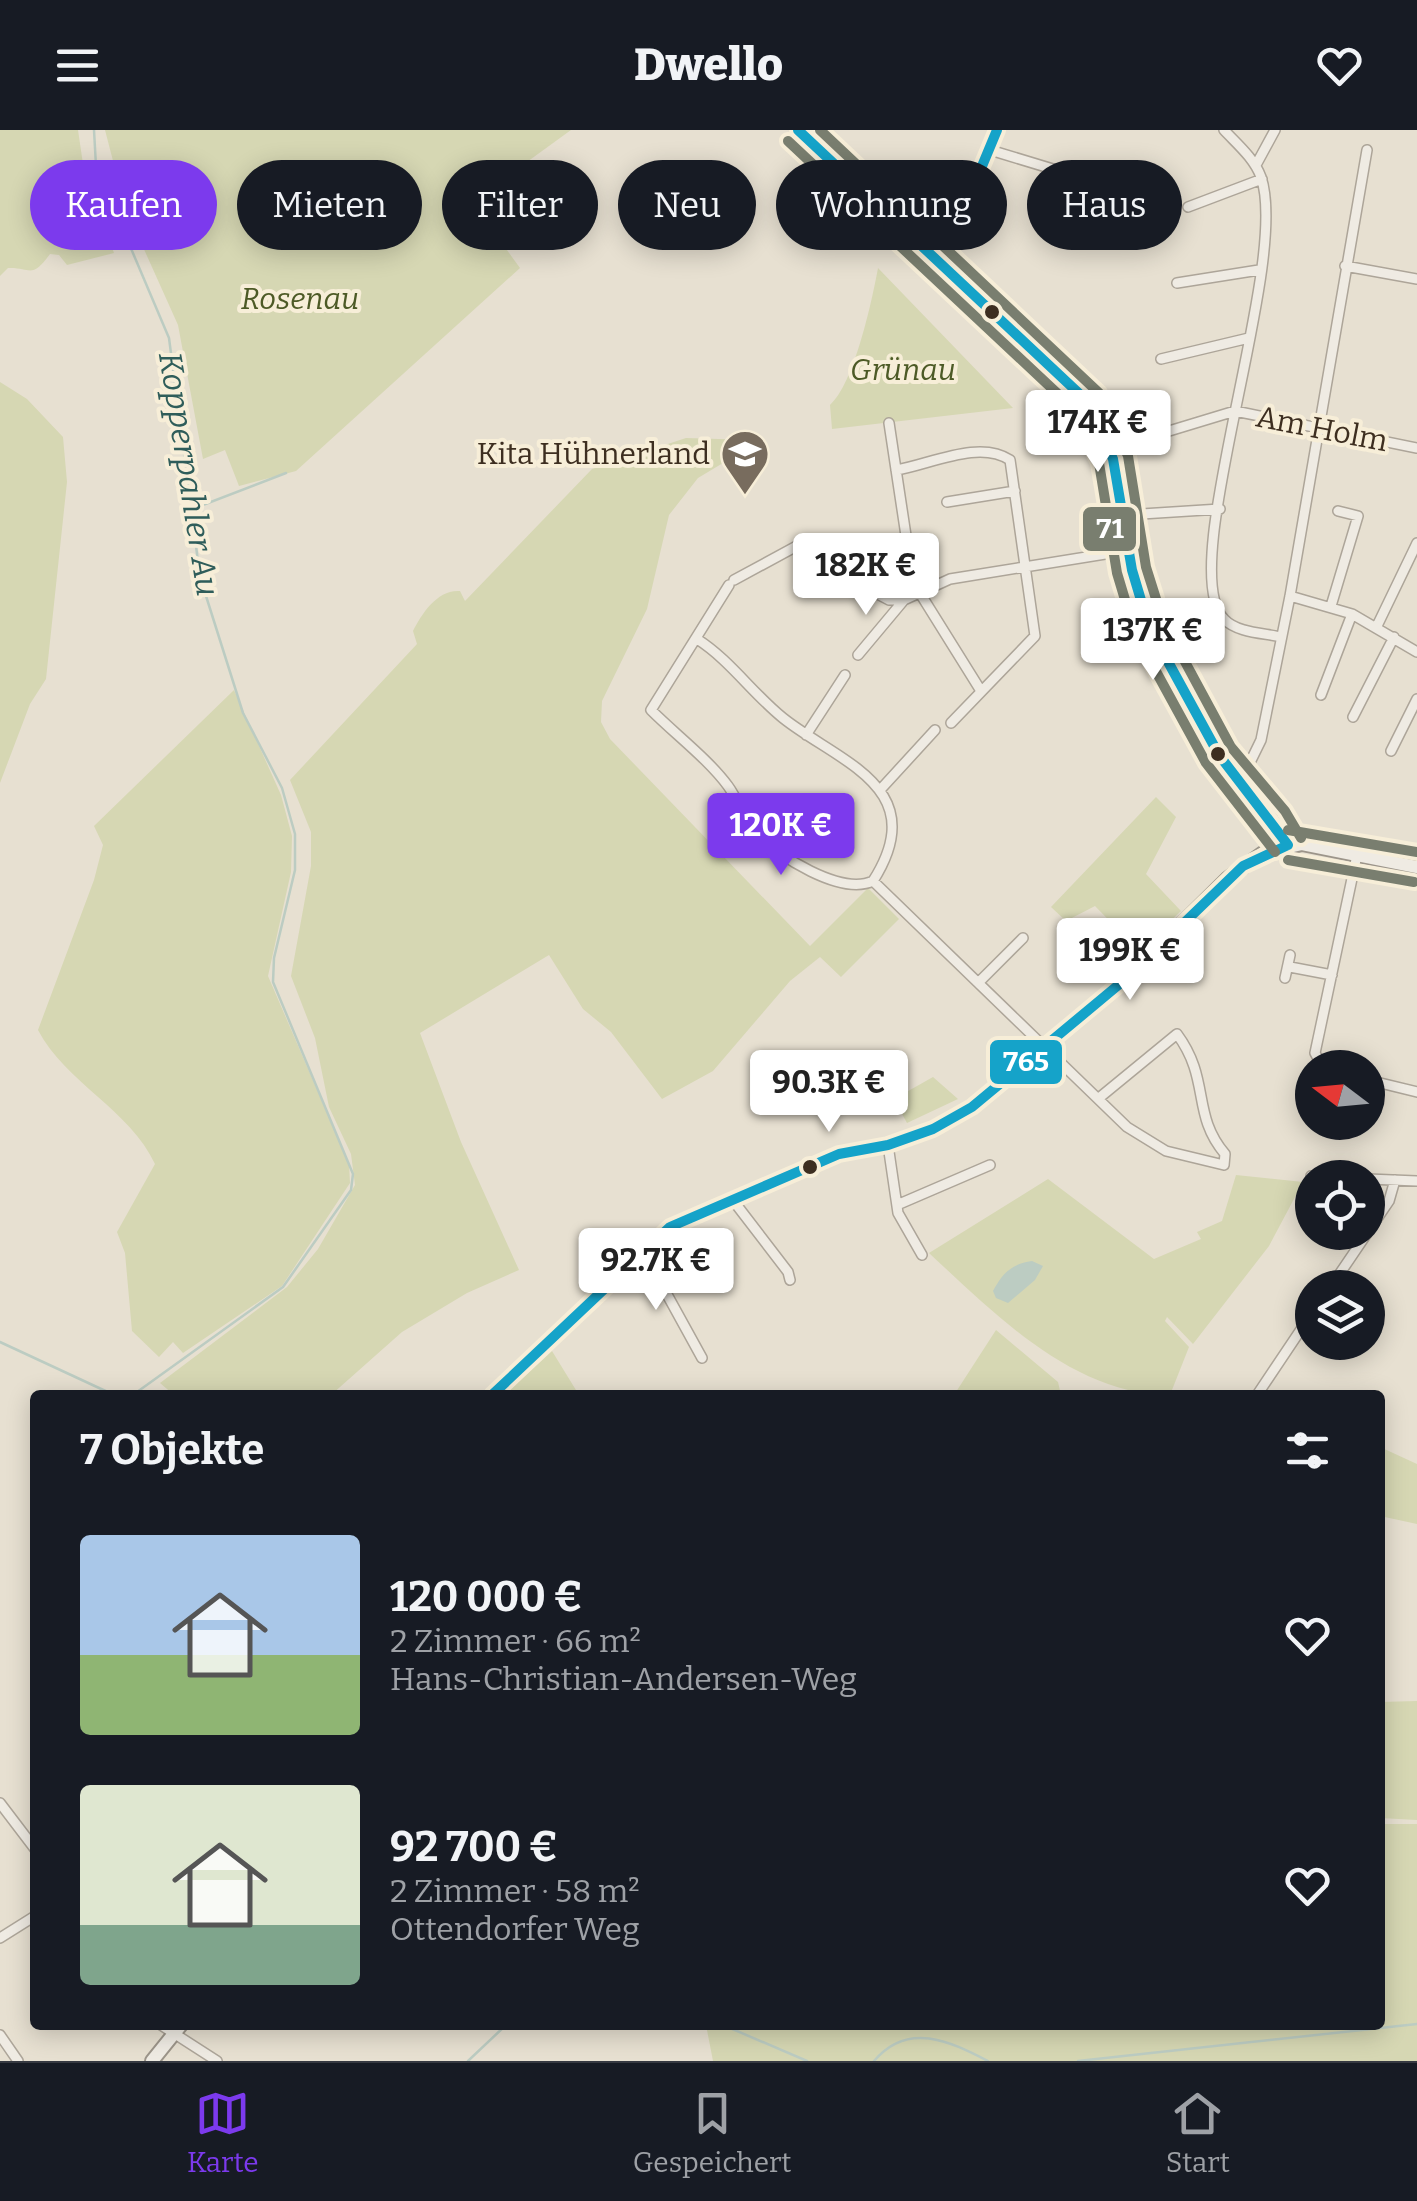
<!DOCTYPE html>
<html lang="de">
<head>
<meta charset="utf-8">
<style>
	:root { --surface:#171b24; --page:#20242c; --text:#f1f3f6; --muted:#9ea1a6; --line:#363941; --accent:#7c3aed }
	body { margin:0; font-family:Bitter,serif; background:var(--page); color:var(--text); height:100vh; display:flex; flex-direction:column; font-size:38px; white-space:nowrap }
	* { box-sizing:border-box; margin:0 }
	p { font-size:32px; color:var(--muted) }
	.icon { flex:none; width:55px; height:55px; fill:none; stroke:currentColor; stroke-width:2; stroke-linecap:round; stroke-linejoin:round }
	.map { position:relative; flex:1; overflow:hidden }
	.details { position:absolute; left:30px; top:1260px; width:1355px; height:640px; display:flex; flex-direction:column; background:var(--surface); border-radius:10px; box-shadow:0 5px 25px #0003 }
	.details>* { flex:none }
	.banner { position:absolute; left:30px; top:30px; width:1358px; height:90px; display:flex; gap:20px }
	.needle { width:65px; rotate:286deg }
	.buttons { position:absolute; left:1295px; top:920px; display:grid; gap:20px }
	.buttons a { display:grid; place-items:center; width:90px; height:90px; border-radius:50%; background:var(--surface); box-shadow:0 5px 25px #0003; font-size:50px }
	.price { position:absolute; translate:-50% -85px; padding:0 22px; border-radius:10px; background:#fff; color:#222; font-size:32px; line-height:65px; filter:drop-shadow(0 2px 5px #0008) }
	.price::after { content:''; position:absolute; left:50%; top:60px; width:30px; height:22px; margin-left:-15px; background:inherit; clip-path:polygon(0 0,100% 0,50% 100%) }
	.price.on { background:var(--accent); color:#fff }
	ul { padding:0; list-style:none }
	li { display:flex; align-items:center; gap:30px; height:250px; padding:0 50px }
	li span { display:grid; place-items:center; flex:none; width:280px; height:200px; border-radius:10px; color:#555 }
	li>.icon { margin-inline-start:auto }
	span .icon { width:120px; height:120px; fill:#fffc; stroke-width:1 }
	li b { font-size:42px }
	h2 { display:flex; justify-content:space-between; align-items:center; height:120px; padding:0 50px; font-size:42px }
	.tag { padding:0 35px; border-radius:45px; background:var(--surface); box-shadow:0 5px 25px #0003; font-size:35px; line-height:90px }
	.tag.on { background:var(--accent); color:#fff }
	header { display:flex; justify-content:space-between; align-items:center; height:130px; padding:0 50px; background:var(--surface); font-size:45px; font-weight:800 }
	.menu { display:flex; justify-content:space-around; align-items:center; height:140px; border-top:2px solid var(--line); background:var(--surface); font-size:28px; color:var(--muted) }
	.menu a { display:grid; justify-items:center; gap:5px }
	.menu .on { color:var(--accent) }
	.map>svg:first-child { display:block }
	.green { fill:#d6d7b3 }
	.water { fill:#bcccc2 }
	.lines { fill:none; stroke-linecap:round; stroke-linejoin:round }
	.stream { stroke:#bcccc2; stroke-width:2.5 }
	.street-casing { stroke:#ada599; stroke-width:12 }
	.secondary-casing { stroke:#9c958a; stroke-width:16 }
	.street { stroke:#efebe3; stroke-width:9 }
	.secondary { stroke:#efebe3; stroke-width:12 }
	.bus-1-casing { stroke:#f7eed8; stroke-width:18 }
	.bus-2-casing { stroke:#f7eed8; stroke-width:18 }
	.bus-3-casing { stroke:#f7eed8; stroke-width:18 }
	.bus-1 { stroke:#15a3c9; stroke-width:10 }
	.bus-2 { stroke:#797e6f; stroke-width:10 }
	.bus-3 { stroke:#797e6f; stroke-width:10 }
	.bus-dot { fill:#3d2e20; stroke:#f7eed8; stroke-width:4 }
	.labels { text-anchor:middle; dominant-baseline:central; stroke-width:8; stroke-linejoin:round; paint-order:stroke }
	.park-label { font-size:30px; font-style:italic; fill:#4d5a26; stroke:#f7eed8 }
	.street-label { font-size:30px; fill:#3d2e20; stroke:#f7eed8 }
	.poi-label { font-size:30px; fill:#3d2e20; stroke:#f7eed8; text-anchor:end }
	.water-label { font-size:32px; font-style:italic; fill:#2f5d5a; stroke:#f7eed8 }
	.line-badge { stroke:#f7eed8; stroke-width:4 }
	.badge-label { font-size:28px; text-anchor:middle; font-weight:bold; fill:#fff }
</style>
</head>
<body>
<header><svg class="icon" aria-label="menu" viewBox="0 0 24 24"><path d="M4 6h16M4 12h16M4 18h16"/></svg>Dwello<svg class="icon" aria-label="heart" viewBox="0 0 24 24"><path d="M12 20l-8-8c-3-5 5-10 8-4 3-6 11-1 8 4z"/></svg></header>
<div class="map">
<svg width="1417" height="1931" viewBox="0 0 1417 1931">
	<rect width="100%" height="100%" fill="#e7e0d1"/>
	<path class="green" d="M0,0h78l5,34 31,89 -47,12 -8,-10 -9,-1c-19,26 -19,13 -42,14l-8,8z
		M105,0h466l-99,72 48,66 -224,203 -57,15 -14,-36 -22,9 -25,-134 -53,-118z
		M878,138l135,140 -181,21 -2,-24c24,-21 42,-104 48,-137z
		M0,252l27,17 36,38 4,45 -21,197 -16,25 -30,79z
		M686,308l66,2 1,5 -55,33 -29,37 -22,94 -45,92 -1,21 9,17 200,207 58,-58 31,31 -58,58 -21,-20 -30,24 -77,90 -51,28 -51,-67 -28,-23 -34,-54 -129,78 41,109 58,128 -52,23 -65,39 -71,63h-157l-14,-12 127,-96 31,-38 37,-64 -4,-31 -22,-47 -14,-69 -24,-62 20,-110v-34l-21,-52 127,-136 -4,-13c9,-18 25,-42 47,-40l5,10 127,-132z
		M234,560l47,105 11,41 -1,36 -23,104 81,188 1,19 -68,103 -99,67 -10,-11 -14,15 -27,-26 -7,-78 -8,-21 38,-68c-25,-54 -90,-82 -117,-134l56,-150 9,-35 -9,-19z
		M1156,667l20,20 -30,57 35,37 -42,40 -44,-45 -29,15 -15,-14z
		M933,947l25,22 -51,24 -13,-24z
		M1236,1045l67,7 -34,64 -76,98 -26,-27 -2,4 24,26 -19,48c-97,0 -175,-81 -241,-142l119,-74 106,80 47,-20 -4,-7 25,-11z
		M996,1200l62,52 3,13h-107z
		M552,1221l27,44h-75z
		M1380,1317l37,17v60l-37,-8z
		M1417,1571v119l-37,-2v-116z
		M1380,1694h37v237h-704l-7,-36h674z"/>
	<path class="water" d="M1032,1131l11,5 -8,14 -27,23 -12,-5 -3,-7c10,-19 19,-27 39,-30z"/>
	<g class="lines">
		<path class="stream" d="M190,380l96,-37
			M0,1212l112,52 25,-2 146,-105 68,-97 2,-16 -80,-192 1,-24 21,-88v-36l-13,-46 -39,-75 -43,-136 -31,-239 -73,-172 -2,-36
			M723,1895l84,36
			M468,1931l38,-36
			M874,1931c34,-40 75,-20 114,0
			M1078,1931l339,-37"/>
		<g class="street-casing">
			<path id="street" d="M1224,0c13,14 30,28 37,47 30,87 -87,392 -37,442 13,14 40,14 57,18
				M990,20l109,33 7,10 3,32 17,15
				M1256,35l19,-35
				M1188,77l74,-28
				M924,115l51,-62 22,-53
				M1345,136l72,13
				M1177,153l82,-13
				M1161,229l88,-21
				M889,293l24,159 68,109
				M1113,318l122,-37 182,37
				M896,340c33,-5 83,-31 114,-10l25,176 -84,87
				M947,372l68,-11
				M1126,385l94,-6
				M734,450l72,-39 26,11 32,35 25,13h15l46,-21 180,-29
				M729,455l-78,125c25,25 57,49 77,76 11,15 16,34 28,47 22,23 85,63 117,48
				M1290,466l62,18 65,38
				M1331,476l27,-90 -20,-5
				M1377,496l40,-83
				M697,509c33,21 55,54 86,79 55,44 150,69 90,163
				M858,525l46,-55
				M1321,565l31,-81
				M1353,587l41,-80
				M806,605l39,-60
				M1391,621l26,-52
				M1240,653l21,-43 29,-144 77,-446
				M880,660l55,-60
				M873,751l254,246 39,24 58,14 1,-11c-34,-40 -14,-74 -48,-120l-78,64
				M1290,837l42,8
				M1285,848l5,-23
				M979,852l44,-44
				M1323,938l-8,-15 42,-198
				M1368,950l49,12
				M888,1015l10,68 24,42
				M1311,1046l30,2
				M1368,1049l49,2
				M732,1069l56,73 2,8
				M897,1075l93,-40
				M642,1119l60,109
				M1330,1158l59,-87 6,-21
				M1257,1265l55,-82
				M0,1673l35,46
				M0,1808l35,-22
				M161,1895l56,36
				M0,1905l18,26"/>
		</g>
		<g class="secondary-casing">
			<path id="secondary" d="M798,0l289,271c51,80 27,148 62,226 19,43 44,88 70,128 21,32 53,54 69,90
				M492,1265l178,-168 169,-73 49,-9 45,-16 39,-22 156,-130 100,-99 35,-25 39,-9 115,23
				M152,1931l29,-36"/>
		</g>
		<use href="#street" class="street"/>
		<use href="#secondary" class="secondary"/>
		<g class="bus-1-casing">
			<path id="bus-1" d="M798,0l289,271 26,58 19,111 17,57 70,128 69,90
				M924,115l51,-62 22,-53
				M492,1265l178,-168 169,-73 49,-9 45,-16 39,-22 156,-130 115,-111 45,-21"/>
		</g>
		<g class="bus-2-casing">
			<path id="bus-2" d="M788,11l287,269 24,53 18,110 18,60 71,130 69,89
				M1288,730l126,22"/>
		</g>
		<g class="bus-3-casing">
			<path id="bus-3" d="M820,0l279,263 29,63 18,111 17,54 68,126 54,64 16,27
				M1288,700l129,22"/>
		</g>
		<use href="#bus-1" class="bus-1"/>
		<use href="#bus-2" class="bus-2"/>
		<use href="#bus-3" class="bus-3"/>
	</g>
	<defs>
		<g id="school-pin" transform="scale(2.5)"><path d="M0 17L-7.5 6A9.5 9.5 0 1 1 7.5 6Z" fill="#786c5e" stroke="#f7eed8"/><path d="M0-5L7-2L0 1L-7-2ZM-4 1L0 2.5L4 1V4Q0 6-4 4Z" fill="#fff"/></g>
	</defs>
	<g fill-rule="evenodd">
		<use href="#school-pin" x="745" y="324"/>
	</g>
	<g class="bus-dot">
		<circle cx="992" cy="182" r="9"/>
		<circle cx="1218" cy="624" r="9"/>
		<circle cx="810" cy="1037" r="9"/>
	</g>
	<g class="labels">
		<g class="park-label">
			<text x="300" y="169">Rosenau</text>
			<text x="903" y="240">Grünau</text>
		</g>
		<g class="street-label">
			<text transform="translate(1322 299) rotate(11)">Am Holm</text>
		</g>
		<g class="poi-label">
			<text x="710" y="324">Kita Hühnerland</text>
		</g>
		<g class="water-label">
			<text transform="translate(189 344) rotate(81)">Kopperpahler Au</text>
		</g>
	</g>
	<g class="line-badge">
		<rect x="1081" y="375" width="57" height="48" rx="10" fill="#797e6f"/>
		<rect x="988" y="908" width="76" height="48" rx="10" fill="#15a3c9"/>
	</g>
	<g class="badge-label">
		<text x="1110" y="408">71</text>
		<text x="1026" y="941">765</text>
	</g>
</svg>
<div class="buttons">
<a><svg class="needle" viewBox="-14 -14 28 28"><path d="M0-13l5 13h-10z" fill="#e53935"/><path d="M0 13l5-13h-10z" fill="#9ea1a6"/></svg></a>
<a><svg class="icon" aria-label="locate" viewBox="0 0 24 24"><circle cx="12" cy="12" r="6"/><path d="M12 2v4M12 18v4M2 12h4M18 12h4"/></svg></a>
<a><svg class="icon" aria-label="layers" viewBox="0 0 24 24"><path d="M12 4l9 5-9 5-9-5zM3 14l9 5 9-5"/></svg></a>
</div>
<b class="price" style="left:1098px;top:345px">174K €</b>
<b class="price" style="left:866px;top:488px">182K €</b>
<b class="price" style="left:1153px;top:553px">137K €</b>
<b class="price on" style="left:781px;top:748px">120K €</b>
<b class="price" style="left:1130px;top:873px">199K €</b>
<b class="price" style="left:829px;top:1005px">90.3K €</b>
<b class="price" style="left:656px;top:1183px">92.7K €</b>
<div class="banner">
<a class="tag on">Kaufen</a>
<a class="tag">Mieten</a>
<a class="tag">Filter</a>
<a class="tag">Neu</a>
<a class="tag">Wohnung</a>
<a class="tag">Haus</a>
</div>
<section class="details">
<h2>7 Objekte<svg class="icon" aria-label="filters" viewBox="0 0 24 24"><path d="M4 7h16M4 17h16"/><circle cx="9" cy="7" r="2"/><circle cx="15" cy="17" r="2"/></svg></h2>
<ul>
<li><span style="background:linear-gradient(#a9c7e8 60%,#8fb573 0)"><svg class="icon" aria-label="home" viewBox="0 0 24 24"><path d="M3 11l9-7 9 7M6 9v11h12V9"/></svg></span><div><b>120 000 €</b><p>2 Zimmer · 66 m²</p><p>Hans-Christian-Andersen-Weg</p></div><svg class="icon" aria-label="heart" viewBox="0 0 24 24"><path d="M12 20l-8-8c-3-5 5-10 8-4 3-6 11-1 8 4z"/></svg></li>
<li><span style="background:linear-gradient(#dfe7d0 70%,#7fa58c 0)"><svg class="icon" aria-label="home" viewBox="0 0 24 24"><path d="M3 11l9-7 9 7M6 9v11h12V9"/></svg></span><div><b>92 700 €</b><p>2 Zimmer · 58 m²</p><p>Ottendorfer Weg</p></div><svg class="icon" aria-label="heart" viewBox="0 0 24 24"><path d="M12 20l-8-8c-3-5 5-10 8-4 3-6 11-1 8 4z"/></svg></li>
</ul>
</section>
</div>
<nav class="menu">
<a class="on"><svg class="icon" aria-label="map" viewBox="0 0 24 24"><path d="M3 6l6-2 6 2 6-2v14l-6 2-6-2-6 2zM9 4v14M15 6v14"/></svg>Karte</a>
<a><svg class="icon" aria-label="saved" viewBox="0 0 24 24"><path d="M7 4h10v16l-5-4-5 4z"/></svg>Gespeichert</a>
<a><svg class="icon" aria-label="home" viewBox="0 0 24 24"><path d="M3 11l9-7 9 7M6 9v11h12V9"/></svg>Start</a>
</nav>
</body>
</html>
